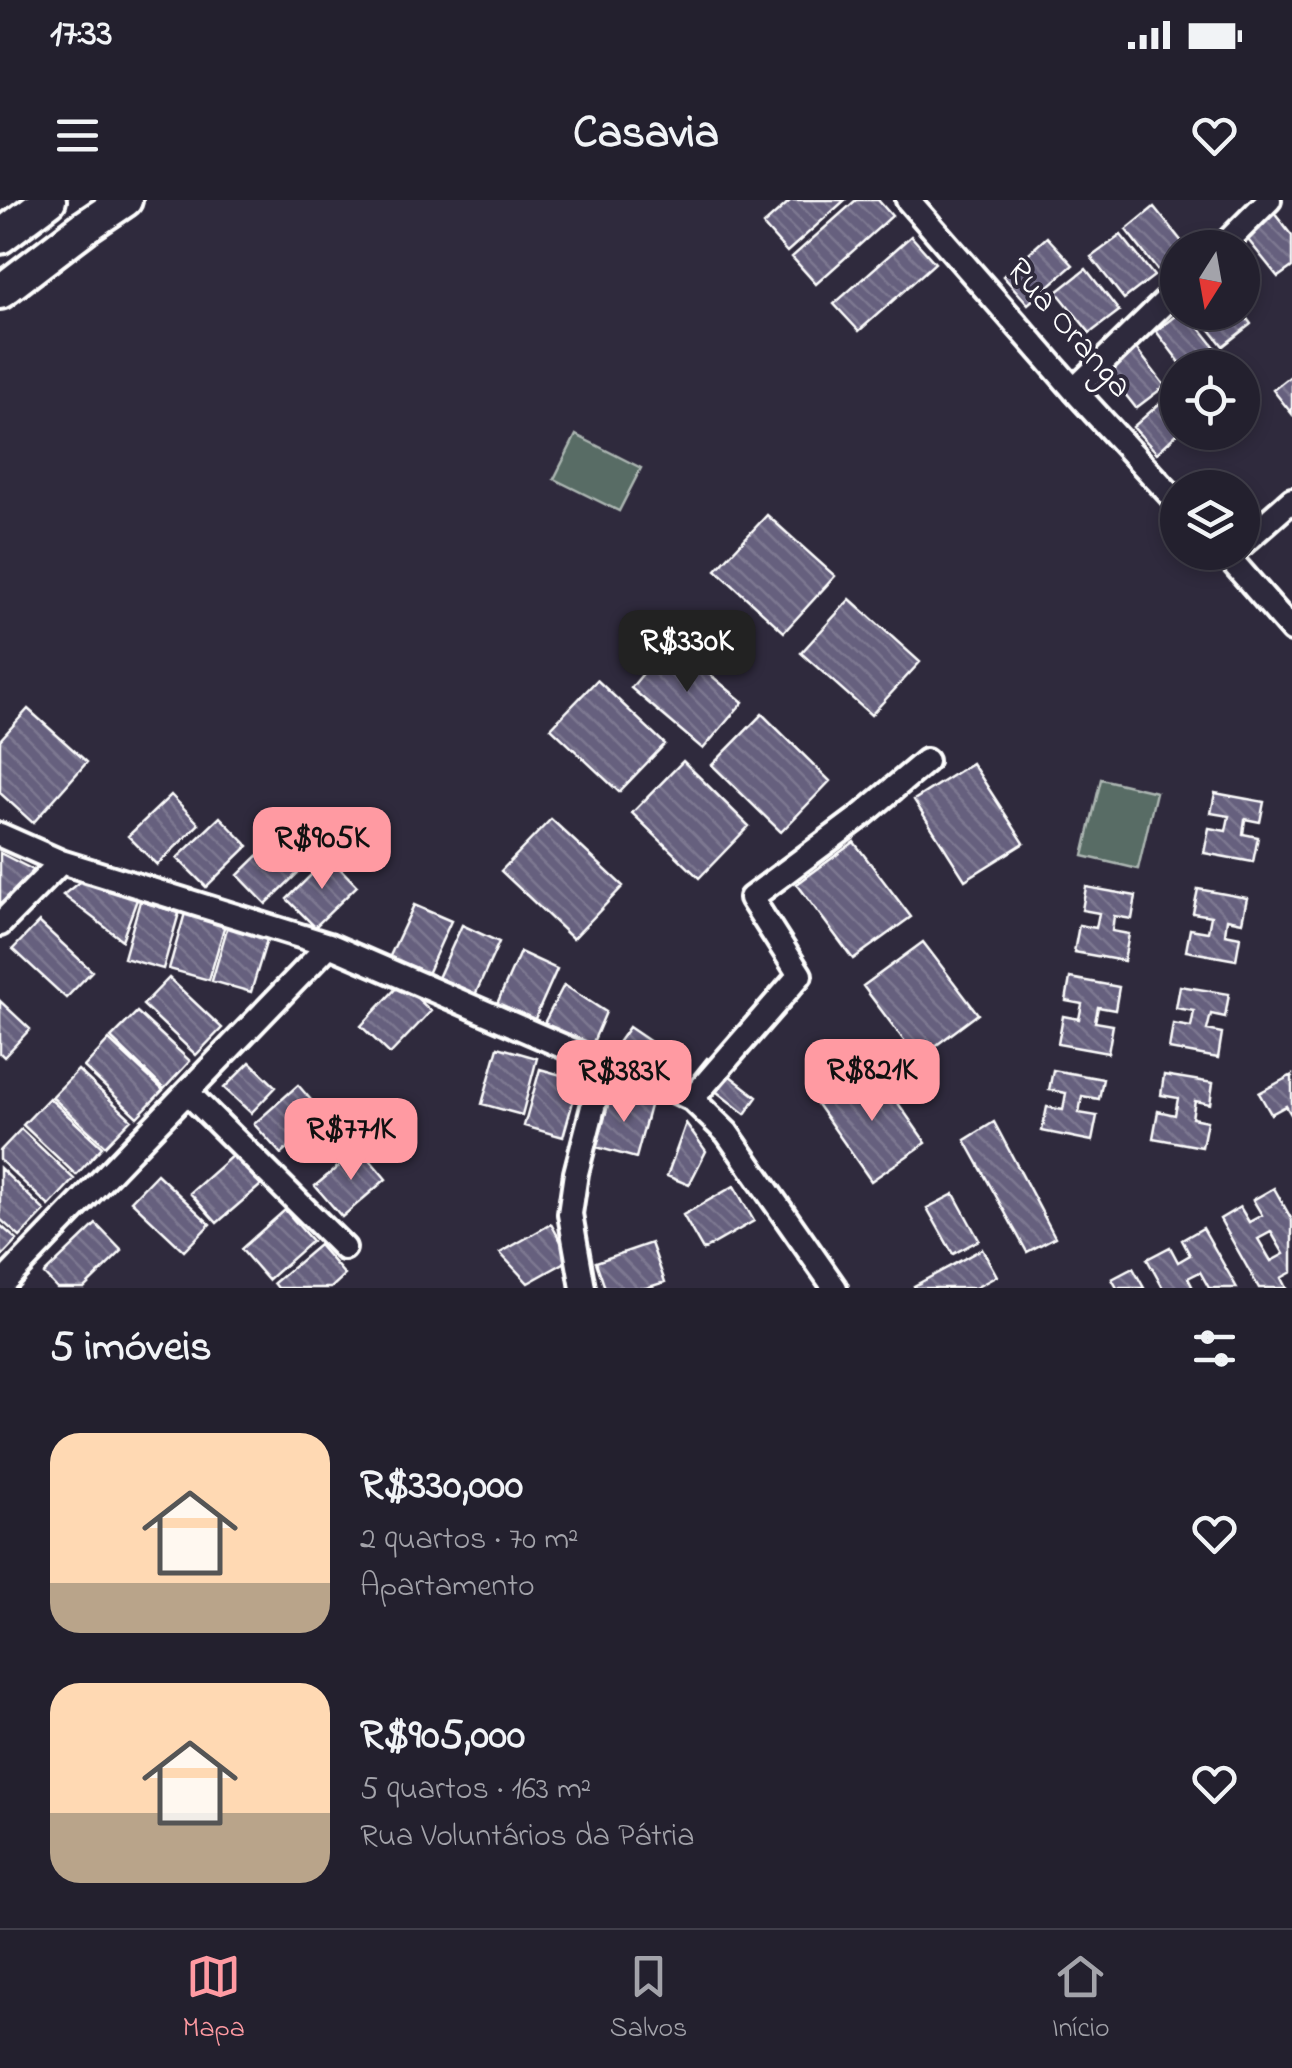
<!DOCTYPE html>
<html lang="pt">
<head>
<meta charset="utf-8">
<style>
	:root { --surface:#23202e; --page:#2f2d3a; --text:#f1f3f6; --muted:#a3a3aa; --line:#403e4a; --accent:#ff9aa2 }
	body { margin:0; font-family:"Indie Flower",sans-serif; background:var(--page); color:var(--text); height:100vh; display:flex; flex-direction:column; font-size:38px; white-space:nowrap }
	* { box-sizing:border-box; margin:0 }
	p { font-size:32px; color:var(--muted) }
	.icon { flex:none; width:55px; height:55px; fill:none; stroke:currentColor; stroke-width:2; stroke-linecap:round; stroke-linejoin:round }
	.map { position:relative; height:1088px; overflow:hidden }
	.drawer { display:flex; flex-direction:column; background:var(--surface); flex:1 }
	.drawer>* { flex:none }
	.needle { width:65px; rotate:191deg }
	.tools { position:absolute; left:1160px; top:30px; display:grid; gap:20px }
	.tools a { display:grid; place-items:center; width:100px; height:100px; border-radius:50%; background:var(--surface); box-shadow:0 5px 15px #0003,0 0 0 2px var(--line); font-size:50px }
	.price { position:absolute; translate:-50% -85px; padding:0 22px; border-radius:20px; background:var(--accent); color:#111; font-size:32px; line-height:65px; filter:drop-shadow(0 2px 5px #0008) }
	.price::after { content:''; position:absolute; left:50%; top:60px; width:30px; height:22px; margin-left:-15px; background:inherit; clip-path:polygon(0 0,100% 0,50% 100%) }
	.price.active { background:#222; color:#fff }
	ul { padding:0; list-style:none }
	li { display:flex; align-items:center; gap:30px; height:250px; padding:0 50px }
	li span { display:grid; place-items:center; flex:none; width:280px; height:200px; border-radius:30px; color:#555 }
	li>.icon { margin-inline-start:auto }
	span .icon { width:120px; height:120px; fill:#fffc; stroke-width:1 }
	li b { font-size:42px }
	h2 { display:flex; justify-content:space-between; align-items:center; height:120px; padding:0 50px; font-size:42px }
	.status { display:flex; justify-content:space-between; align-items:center; height:70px; padding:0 50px; background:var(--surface); direction:ltr }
	.status svg { height:28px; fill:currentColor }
	header { display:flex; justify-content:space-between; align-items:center; height:130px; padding:0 50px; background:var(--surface); font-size:45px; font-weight:700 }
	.tabs { display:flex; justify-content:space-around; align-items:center; height:140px; border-top:2px solid var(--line); background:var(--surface); font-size:28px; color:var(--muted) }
	.tabs a { display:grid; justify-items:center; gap:5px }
	.tabs .active { color:var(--accent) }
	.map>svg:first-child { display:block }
	.green { fill:#586c65; stroke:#acb6b2; stroke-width:2.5 }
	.building { fill:url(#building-back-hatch); stroke:#fff; stroke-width:2.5; fill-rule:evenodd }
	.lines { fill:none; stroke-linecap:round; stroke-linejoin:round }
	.minor-casing { stroke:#fff; stroke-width:30 }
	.highway-casing { stroke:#fff; stroke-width:40 }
	.minor { stroke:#2f2a3d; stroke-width:22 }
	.highway { stroke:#2f2a3d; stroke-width:32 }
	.labels { text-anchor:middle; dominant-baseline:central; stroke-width:8; stroke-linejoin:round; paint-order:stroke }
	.street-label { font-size:35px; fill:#fff; stroke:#2f2a3d }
</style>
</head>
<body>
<div class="status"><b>17:33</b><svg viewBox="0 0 49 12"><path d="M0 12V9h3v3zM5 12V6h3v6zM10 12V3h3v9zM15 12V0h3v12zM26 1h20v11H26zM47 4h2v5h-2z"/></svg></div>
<header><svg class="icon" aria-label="menu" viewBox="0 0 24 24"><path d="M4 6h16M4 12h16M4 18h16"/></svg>Casavia<svg class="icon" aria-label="heart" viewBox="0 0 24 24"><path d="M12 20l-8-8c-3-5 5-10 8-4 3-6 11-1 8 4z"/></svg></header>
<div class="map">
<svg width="1292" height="1088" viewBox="0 0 1292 1088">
	<defs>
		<pattern id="building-back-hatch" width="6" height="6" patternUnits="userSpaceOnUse" patternTransform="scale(2.5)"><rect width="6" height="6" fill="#66607e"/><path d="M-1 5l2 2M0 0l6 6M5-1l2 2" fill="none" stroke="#7d7891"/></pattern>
	</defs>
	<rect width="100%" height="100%" fill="#2f2a3d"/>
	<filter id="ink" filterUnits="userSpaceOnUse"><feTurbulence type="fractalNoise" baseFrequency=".01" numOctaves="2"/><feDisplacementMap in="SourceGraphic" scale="20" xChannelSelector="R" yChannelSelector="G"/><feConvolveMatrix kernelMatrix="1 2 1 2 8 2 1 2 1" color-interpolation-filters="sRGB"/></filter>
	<g filter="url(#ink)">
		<path class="green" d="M576,235l65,33 -22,43 -65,-32z
			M1101,579l55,13 -18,77 -55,-13z"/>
		<path class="building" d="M791,0h54l-58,52 -24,-27z
			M856,0h22l14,16 -76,68 -24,-27z
			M1154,7l33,41h-9v8l-20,15 -32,-41z
			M1274,13l18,23v31l-14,10 -33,-41z
			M1121,35l33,41 -30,23 -33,-42z
			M911,36l24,27 -76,68 -25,-27z
			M1047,37l26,28 -45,39 -25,-28z
			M1086,69l33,42 -29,22 -33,-41z
			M1180,112h7l31,39 -22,17h-12l-28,-37z
			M1196,112h46l9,12 -28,22z
			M1132,143l33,43 -29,22 -33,-42z
			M1292,175v39l-19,-24z
			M1168,196l10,10 1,26 -22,21 -24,-26z
			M767,315l68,61 -51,56 -68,-62z
			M850,399l70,63 -49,53 -70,-62z
			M670,441l73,61 -40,47 -72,-61z
			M597,480l68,64 -46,48 -68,-64z
			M28,509l59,53 -54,61 -33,-30v-53z
			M762,514l68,67 -49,51 -69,-67z
			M683,561l66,65 -50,52 -67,-65z
			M972,563l52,80 -59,37 -51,-80z
			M1215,593l49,9 -4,20 -15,-3 -2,15 15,3 -5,25 -49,-9 5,-25 17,3 3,-15 -18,-3z
			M171,595l28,29 -42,41 -29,-29z
			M220,617l28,29 -42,41 -29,-29z
			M551,619l72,67 -50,53 -72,-68z
			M280,634l28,29 -42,41 -28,-29z
			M854,642l57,75 -58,42 -56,-75z
			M0,653l35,18 -35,40z
			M329,657l28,29 -42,41 -28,-28z
			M83,679l56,15 -17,46 -59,-45z
			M1086,687l50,9 -4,23 -18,-3 -2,15 17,3 -5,27 -50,-9 5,-27 17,3 3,-15 -17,-3z
			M1198,689l49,9 -5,24 -15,-3 -2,15 15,3 -4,23 -50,-9 4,-22 18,3 3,-16 -18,-3z
			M140,701l39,12 -16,56 -39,-11z
			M414,705l37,16 -24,53 -38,-16z
			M185,713l40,11 -16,56 -40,-11z
			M39,722l53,49 -26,27 -53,-49z
			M228,725l40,11 -17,56 -39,-11z
			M462,725l37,17 -24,53 -37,-17z
			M923,742l55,72 -60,45 -55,-73z
			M520,752l37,17 -24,54 -37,-17z
			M169,778l53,50 -26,27 -53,-50z
			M1070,778l49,9 -4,23 -17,-3 -3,15 18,3 -5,28 -50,-9 5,-28 16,3 3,-15 -16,-3z
			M401,783l30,28 -41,43 -29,-28z
			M564,785l42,27 -15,35 -48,-22z
			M1180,786l49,8 -4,23 -14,-3 -4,16 15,3 -4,25 -49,-9 4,-25 18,3 3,-16 -18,-3z
			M0,801l30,28 -26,28 -4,-4z
			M137,812l53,49 -26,28 -53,-51z
			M629,827l47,32 -10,20 -56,-25z
			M109,840l54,50 -26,27 -53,-50z
			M498,847l39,11 -15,57 -40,-11z
			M707,858l50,39 -12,17 -51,-40z
			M250,862l26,25 -25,26 -27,-25z
			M872,866l54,77 -55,38 -54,-77z
			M540,869l39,11 -16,57 -39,-11z
			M78,870l53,49 -26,27 -53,-49z
			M1053,870l50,9 -4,20 -17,-3 -3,17 18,3 -5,25 -50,-10 5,-24 16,3 3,-17 -17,-3z
			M1164,875l49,8 -3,21 -15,-3 -3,17 15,3 -5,26 -49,-9 5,-27 17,4 3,-17 -17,-3z
			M1292,875v41l-6,-10 -15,8 -12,-21z
			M298,885l27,31 -44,38 -27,-30z
			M612,891l39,11 -15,56 -40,-11z
			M49,898l53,49 -26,28 -53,-50z
			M994,922l61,115 -28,15 -62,-112z
			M686,923l20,28 -17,34 -22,-9z
			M21,929l53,50 -25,27 -49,-46v-9z
			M360,948l26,31 -44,38 -27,-31z
			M234,954l27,31 -44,38 -27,-30z
			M0,968l45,43 -25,26 -20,-18z
			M157,974l53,50 -26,27 -53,-50z
			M734,986l20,35 -51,29 -20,-35z
			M1274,988l18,32v52l-11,6 5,10h-27l-39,-69 20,-12 9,15 13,-7 -9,-15zM1271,1032l13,22 -13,7 -13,-22z
			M954,994l25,46 -26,14 -26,-46z
			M285,1010l27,31 -44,39 -27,-31z
			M96,1024l26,27 -38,37h-27l-13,-14z
			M551,1024l20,35 -43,24 -28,-30z
			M0,1025l17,15 -17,18z
			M1203,1028l34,60h-28l-9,-16 -12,6 5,10h-30l-16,-29 23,-12 8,15 12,-7 -8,-15z
			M651,1043l14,39 -19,6h-41l-9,-26z
			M319,1045l26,30 -14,13h-53l-4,-5z
			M982,1049l15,27 -22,12h-60l-1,-2z
			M1133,1068l11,20h-27l-5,-9z"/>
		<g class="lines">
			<g class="minor-casing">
				<path id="minor" d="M908,0l166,190 104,113
					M1221,48l48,-48
					M1074,190l104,-101
					M1242,344l50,-44
					M1224,352l68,78
					M0,635l61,27 268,83 275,119 46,15 42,20 35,34 108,155
					M0,724l61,-62
					M188,893l156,155
					M692,899l108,-124 -49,-77 110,-82 65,-55
					M0,1086l329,-341
					M583,1088l-13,-74 6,-41 28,-109"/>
			</g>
			<g class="highway-casing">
				<path id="highway" d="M0,37l49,-37
					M0,92l85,-65 40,-27"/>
			</g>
			<use href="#minor" class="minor"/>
			<use href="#highway" class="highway"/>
		</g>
	</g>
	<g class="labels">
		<g class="street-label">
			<text transform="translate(1068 129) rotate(49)">Rua Oranga</text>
		</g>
	</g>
</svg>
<div class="tools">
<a><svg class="needle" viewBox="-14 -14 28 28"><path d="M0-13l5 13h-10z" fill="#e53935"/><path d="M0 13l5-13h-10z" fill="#a3a3aa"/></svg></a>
<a><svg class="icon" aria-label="locate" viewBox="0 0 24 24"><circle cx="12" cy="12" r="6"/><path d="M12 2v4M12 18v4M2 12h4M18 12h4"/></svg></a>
<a><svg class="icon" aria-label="layers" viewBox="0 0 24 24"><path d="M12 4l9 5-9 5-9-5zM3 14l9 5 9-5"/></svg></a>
</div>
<b class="price active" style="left:687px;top:495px">R$330K</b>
<b class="price" style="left:322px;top:692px">R$905K</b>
<b class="price" style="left:872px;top:924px">R$821K</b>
<b class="price" style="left:624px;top:925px">R$383K</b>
<b class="price" style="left:351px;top:983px">R$771K</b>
</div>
<section class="drawer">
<h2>5 imóveis<svg class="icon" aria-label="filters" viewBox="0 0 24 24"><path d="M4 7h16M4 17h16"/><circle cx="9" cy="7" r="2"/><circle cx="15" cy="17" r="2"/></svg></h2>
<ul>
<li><span style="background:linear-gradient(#ffd9b3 75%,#b9a48a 0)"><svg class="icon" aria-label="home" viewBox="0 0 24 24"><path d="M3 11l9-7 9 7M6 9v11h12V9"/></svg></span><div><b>R$330,000</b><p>2 quartos · 70 m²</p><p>Apartamento</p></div><svg class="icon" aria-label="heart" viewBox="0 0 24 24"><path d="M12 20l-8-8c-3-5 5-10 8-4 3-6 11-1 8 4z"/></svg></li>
<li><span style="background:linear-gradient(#ffd9b3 65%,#b9a48a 0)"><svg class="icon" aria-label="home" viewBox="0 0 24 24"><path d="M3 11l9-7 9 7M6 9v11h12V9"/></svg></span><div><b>R$905,000</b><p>5 quartos · 163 m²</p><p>Rua Voluntários da Pátria</p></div><svg class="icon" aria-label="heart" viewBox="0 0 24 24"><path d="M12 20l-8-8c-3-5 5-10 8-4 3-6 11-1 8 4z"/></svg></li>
</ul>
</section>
<nav class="tabs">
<a class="active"><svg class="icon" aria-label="map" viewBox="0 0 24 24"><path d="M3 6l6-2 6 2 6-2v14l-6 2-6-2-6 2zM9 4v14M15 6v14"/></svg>Mapa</a>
<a><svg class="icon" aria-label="saved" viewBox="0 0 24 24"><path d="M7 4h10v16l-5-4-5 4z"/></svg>Salvos</a>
<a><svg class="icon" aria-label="home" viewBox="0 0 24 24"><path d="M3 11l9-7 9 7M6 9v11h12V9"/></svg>Início</a>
</nav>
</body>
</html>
